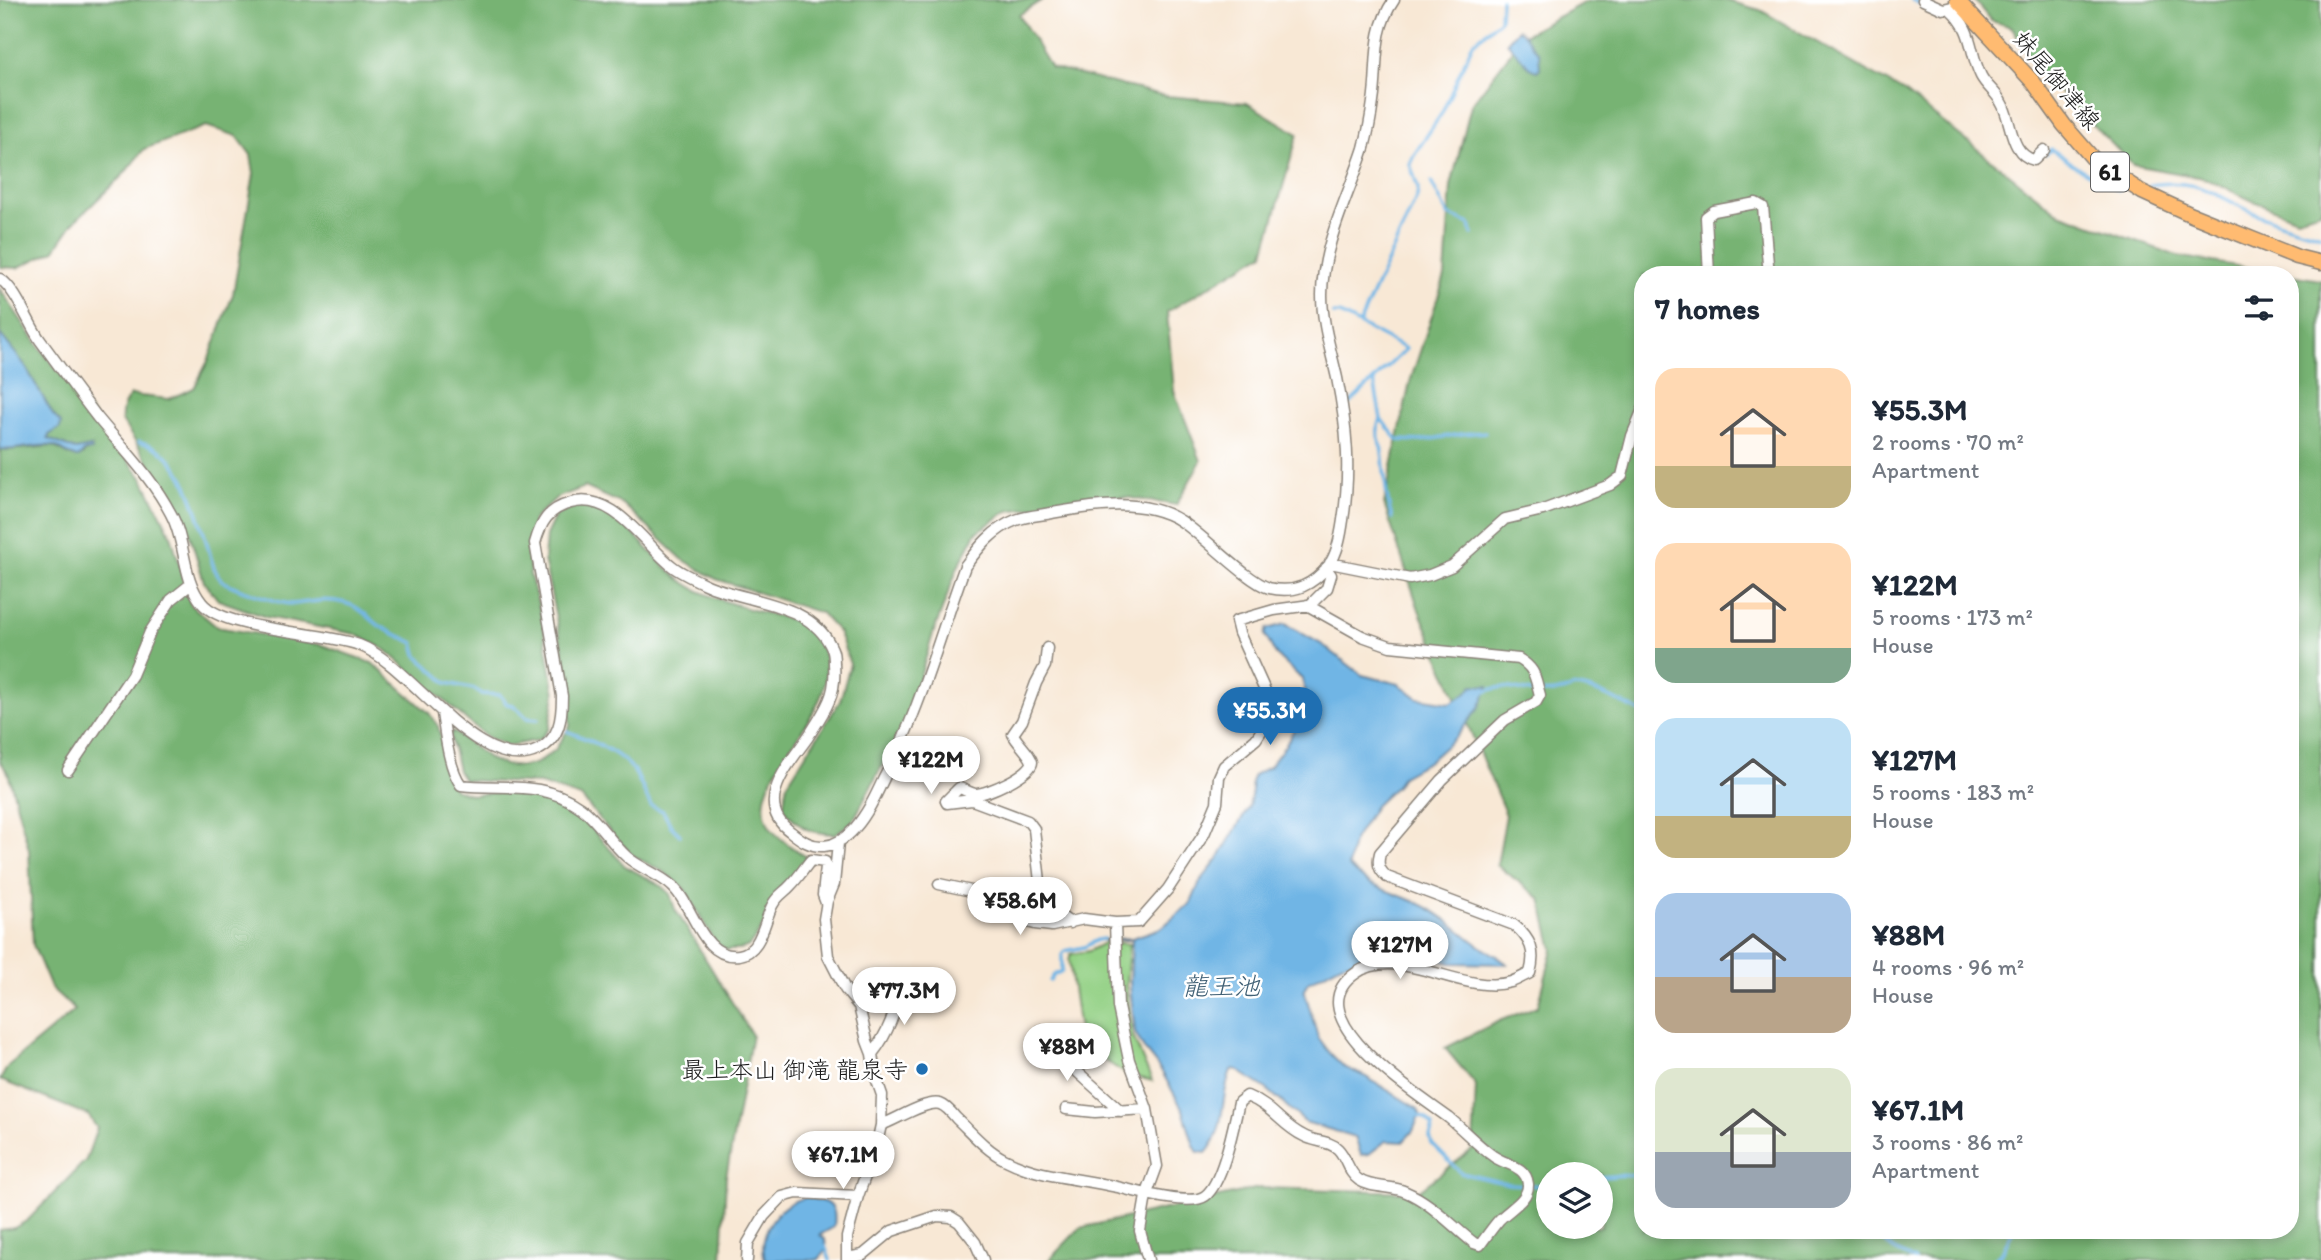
<!DOCTYPE html>
<html lang="en">
<head>
<meta charset="utf-8">
<style>
	:root { --surface:#fff; --page:#f6f6f7; --text:#1f2937; --muted:#747a83; --accent:#1f6fb2 }
	body { margin:0; font-family:Itim,"Klee One",sans-serif; background:var(--page); color:var(--text); height:100vh; display:flex; flex-direction:column; font-size:26px; white-space:nowrap }
	* { box-sizing:border-box; margin:0 }
	p { font-size:23px; color:var(--muted) }
	.icon { flex:none; width:38px; height:38px; fill:none; stroke:currentColor; stroke-width:2; stroke-linecap:round; stroke-linejoin:round }
	.map { position:relative; flex:1; overflow:hidden }
	.details { position:absolute; left:1634px; top:266px; width:665px; height:973px; display:flex; flex-direction:column; background:var(--surface); border-radius:28px; box-shadow:0 4px 10px #0003 }
	.details>* { flex:none }
	.buttons { position:absolute; left:1536px; top:1162px; display:grid; gap:14px }
	.buttons a { display:grid; place-items:center; width:77px; height:77px; border-radius:50%; background:var(--surface); box-shadow:0 4px 10px #0003; font-size:35px }
	.price { position:absolute; translate:-50% -60px; padding:0 16px; border-radius:24px; background:#fff; color:#222; font-size:23px; line-height:46px; filter:drop-shadow(0 2px 4px #0008) }
	.price::after { content:''; position:absolute; left:50%; top:42px; width:21px; height:16px; margin-left:-10px; background:inherit; clip-path:polygon(0 0,100% 0,50% 100%) }
	.price.active { background:var(--accent); color:#fff }
	ul { padding:0; list-style:none }
	li { display:flex; align-items:center; gap:21px; height:175px; padding:0 21px }
	li span { display:grid; place-items:center; flex:none; width:196px; height:140px; border-radius:21px; color:#555 }
	li>.icon { margin-inline-start:auto }
	span .icon { width:84px; height:84px; fill:#fffc; stroke-width:1 }
	li b { font-size:30px }
	h2 { display:flex; justify-content:space-between; align-items:center; height:84px; padding:0 21px; font-size:30px }
	.map>svg:first-child { display:block }
	.green { fill:#94d186; stroke:#587651; stroke-width:2 }
	.forest { fill:#77b373; stroke:#4a6848; stroke-width:2; fill-rule:evenodd }
	.water { fill:#6fb5e5; stroke:#466880; stroke-width:2 }
	.lines { fill:none; stroke-linecap:round; stroke-linejoin:round }
	.stream { stroke:#6fb5e5; stroke-width:3.5 }
	.minor-casing { stroke:#8a8278; stroke-width:13 }
	.major-casing { stroke:#8a8278; stroke-width:17 }
	.minor { stroke:#fff; stroke-width:10 }
	.major { stroke:#ffbb71; stroke-width:14 }
	.poi-dot { fill:#1f6fb2; stroke:#fff; stroke-width:2.5 }
	.labels { text-anchor:middle; dominant-baseline:central; stroke-width:5; stroke-linejoin:round; paint-order:stroke }
	.shield { fill:#fff; stroke:#606060; stroke-width:2 }
	.shield-label { font-size:23px; font-weight:bold; fill:#1c1c1c }
	.street-label { font-size:24px; fill:#1c1c1c; stroke:#fff }
	.poi-label { font-size:24px; fill:#1c1c1c; stroke:#fff; text-anchor:end }
	.water-label { font-size:26px; font-style:italic; fill:#416176; stroke:#fff }
</style>
</head>
<body>
<div class="map">
<svg width="2321" height="1260" viewBox="0 0 2321 1260">
	<rect width="100%" height="100%" fill="#fff"/>
	<filter id="ink" filterUnits="userSpaceOnUse"><feTurbulence type="fractalNoise" baseFrequency=".0143" numOctaves="2"/><feDisplacementMap in="SourceGraphic" scale="14" xChannelSelector="R" yChannelSelector="G"/><feConvolveMatrix kernelMatrix="1 2 1 2 8 2 1 2 1" color-interpolation-filters="sRGB"/></filter>
	<filter id="wash" filterUnits="userSpaceOnUse"><feTurbulence type="fractalNoise" baseFrequency=".00686" numOctaves="4" result="noise"/><feDisplacementMap in="SourceGraphic" scale="28" xChannelSelector="R" yChannelSelector="G"/><feGaussianBlur stdDeviation="1.57" result="paint"/><feColorMatrix in="noise" values="0 0 0 0 0 0 0 0 0 0 0 0 0 0 0 0 0 1.4 0 .05"/><feComposite in="paint" operator="in"/></filter>
	<g filter="url(#wash)">
		<rect width="100%" height="100%" fill="#f8e8d5"/>
		<path class="green" d="M1106,942l23,2 -3,41 6,49 20,47 -26,-7 -45,-29 -12,-85 2,-6 18,-3z"/>
		<path class="forest" d="M0,0h1042l-23,15 32,53 115,28 81,7 51,31 -34,119 -97,59 7,79 27,70 -25,44 -51,-8 -63,6 -54,8 -32,22 -18,34 -25,67 -24,80 -56,107 -18,13c-28,-1 -33,-5 -52,-26l4,-24 53,-83 10,-37 -11,-31 -18,-20 -105,-34 -34,-20 -59,-55 -38,-17 -29,11 -23,22 -5,29 2,26 12,43 13,76 -6,35 -10,11 -32,6 -22,-10 -99,-86 -31,-16 -89,-17 -48,-17 -14,-18 -19,-63 -63,-98c-1,-11 1,-17 9,-26l38,4 25,-11 14,-27 25,-67 21,-120 -3,-19 -14,-19 -31,-10 -62,23 -21,26 -50,48 -19,28 -37,17 -17,-1z
			M1596,0h128l36,10 146,83 151,119 120,44 113,19h-647v955h648v-955l30,5v980h-1272l31,-32 179,-40 158,4 56,-43 3,-64 -31,-37 54,-27 39,-15 15,-57 -12,-50 -44,-34 9,-50 -87,-205 -35,-106 26,-122 35,-106 6,-90 20,-81 53,-70 61,-33zM1549,1174h52v53h-52z
			M1974,0h347v211l-24,7 -44,-17 -49,-23 -71,-13 -98,-98 -23,-40 -21,-6z
			M0,289l40,59 103,131 28,56 20,70 26,22 105,18 50,18 57,50 9,13 16,63 19,6 35,-4 40,8 19,7 17,14 41,46 35,19 10,9 5,15 77,126 -26,142 -4,83h-722v-30l14,-2 14,-8 58,-60 11,-32 -9,-13 -88,-35 8,-14 67,-56 -24,-22 -18,-43 -4,-95 -21,-77 -8,-12v-312l8,1 45,-4 20,11 9,-2 9,-8 -15,3 -28,-11 1,-4 10,-7 2,-5 -8,-8 -29,-51 -24,-30z
			M591,505c8,4 17,7 24,12 29,23 49,57 84,74 15,7 34,13 50,18 27,8 59,8 72,38 30,66 -83,126 -51,180 6,10 27,24 37,30l-49,77 -9,12 -10,4h-13l-11,-8 -31,-54 -20,-16 -29,-15 -16,-15 -38,-45 -41,-13 -76,-4 -6,-9 -8,-36 3,-4 38,29 14,5 17,2 15,-4 18,-13 15,-24 -2,-50 -24,-116 2,-25 9,-19 17,-9z"/>
		<path class="water" d="M1518,29c7,4 13,17 21,24l1,15 -3,3 -6,-2 -24,-27z
			M0,334l24,30 29,51 8,8 -1,5 -11,7 -1,4 28,11 15,-3 1,3 -7,1 -6,6c-11,0 -16,-9 -26,-11 -18,-3 -36,6 -53,3z
			M1285,624l38,21 39,30 37,9 19,14 32,5 16,-10 7,-8 16,1 -10,22 -23,29 -27,24 -27,15 -6,10 -21,20 -22,36 -5,24c20,23 52,27 78,41 19,10 36,26 54,39 10,7 19,9 27,18l-56,-1 -23,-7 -35,-5 -52,13 -33,18 -4,7 14,48 12,16 14,14 22,10 52,32 2,5 -7,17 -10,11 -17,-1 -17,13 -8,1 -6,-18 -50,-15 -37,-32 -33,-21 -4,1c-11,27 -5,61 -25,83l-8,-1 -4,-6 -11,-36 -21,-38 -18,-23 -9,-16 -5,-48 2,-45h-33l33,-2 29,-10 30,-25 9,-21 18,-23 31,-52 3,-16 -1,-9 3,-7 15,-8 18,-24 14,-27 5,-21 -4,-16 -26,-24 -11,-20 2,-6z
			M808,1197c22,7 29,5 26,30l-14,8 5,4 1,11 -7,9 -4,1h-50c-8,-29 14,-58 43,-63z"/>
		<g class="lines">
			<path class="stream" d="M1912,0l11,5
				M2046,154l5,-5 29,20 38,21
				M1431,182l17,33 22,9 2,10
				M2150,185c45,-7 60,7 98,25 24,12 48,18 73,25
				M1333,314h7l66,35 -57,55
				M1359,324l58,-127 1,-9 -8,-24 4,-9 28,-42 31,-70 27,-23 1,-20
				M1374,380l7,39 17,21 22,1 41,-7 24,-2
				M1381,419c-3,5 -3,5 -3,10 -1,8 3,15 4,22 3,22 3,46 10,67
				M139,442c44,6 58,69 69,105 3,11 6,27 15,34 8,6 61,24 70,23 21,-2 31,-6 52,-1 16,4 23,15 35,23 11,7 23,11 34,17l4,14 29,26 27,6 8,5 18,1 7,9 6,1 14,13 11,1
				M1483,693c21,-10 27,-4 47,-1 11,1 22,1 32,-1 2,0 9,-3 11,-4 18,-1 53,18 70,26
				M567,731c21,9 53,20 67,40 7,11 11,24 17,35l12,5 8,15 9,9
				M1050,981l4,-6 8,-4v-16l3,-4 19,-4 13,-7 6,-1
				M1417,1116l8,2 8,8 -3,11 2,7 29,29 48,11 40,2
				M1601,1177l25,-2 17,2
				M1869,1230l24,19 22,11
				M825,1246l5,14
				M1994,1260l9,-9 10,-21"/>
		</g>
	</g>
	<g filter="url(#ink)">
		<g class="lines">
			<g class="minor-casing">
				<path id="minor" d="M1923,0l20,9 13,-3
					M1950,9c25,23 18,41 31,67 5,10 15,16 20,26 11,17 8,52 33,58l10,-10
					M1709,275l-3,-58 8,-6 42,-8 7,4 6,68
					M0,279c16,10 28,44 40,61 19,26 38,52 57,77 27,33 54,59 74,97 15,27 11,65 31,89 23,28 119,28 157,42 53,20 120,133 179,105 22,-11 24,-32 24,-54l-27,-153c6,-21 13,-34 36,-40 42,-12 72,40 101,63 9,7 22,13 33,18 41,19 107,17 127,65 2,4 2,10 2,15 1,12 0,26 -5,37 -5,12 -14,25 -21,36 -19,27 -56,67 -17,95 10,8 20,15 33,14 12,-1 23,-9 31,-18 13,-15 21,-33 29,-50 36,-67 55,-141 81,-212 14,-19 28,-37 51,-46 10,-4 24,-5 36,-7 41,-7 91,-16 129,8 23,15 67,61 88,67 26,6 44,-3 60,-23 9,-12 12,-31 14,-45 8,-51 4,-92 -6,-142 -6,-27 -15,-55 -15,-83 0,-50 27,-100 42,-147 4,-15 7,-31 9,-46 6,-37 -2,-69 21,-102
					M1330,563l80,16 20,-4 22,-9 53,-47 38,-9 67,-25 12,-9 10,-40 11,-27
					M1047,648l-2,18 -9,17 -14,38 -9,13c4,9 17,19 19,28 1,11 -46,33 -57,32 -5,-1 -11,-5 -16,-6l-13,13 1,2 25,-3 56,21 6,8 8,70 3,5 25,19
					M442,713c3,20 7,56 19,72 41,5 81,-5 119,22 18,13 30,35 47,50 14,12 32,17 45,29 22,19 29,74 67,69 23,-3 25,-36 34,-51 5,-9 12,-12 18,-19 8,-8 13,-17 20,-25l14,2 1,4 -3,29 3,8
					M68,770l64,-95 18,-43 21,-32 20,-16
					M838,843l-4,41 -7,17 -3,18 4,37 17,33 14,17 8,35 5,13 3,21 7,20 -1,30 -4,18 -19,53 -11,41v23
					M939,884l46,10 22,19 13,7 15,4 17,2 32,-7 31,4 24,-1 29,-33 36,-55 13,-31 2,-26 5,-11 32,-27 7,-11 4,-13v-20l-28,-62 -3,-12 38,-11 36,-5 17,-17 4,-13 -5,-7
					M1115,923l3,84 11,53 18,49 10,57 -11,30 -6,35 8,29
					M1041,1030l31,37 49,44
					M872,1054c15,-19 26,-45 27,-69
					M1066,1109l29,3 52,-3
					M881,1125c15,-5 45,-25 59,-21 6,2 12,9 16,14 15,14 30,32 48,41 37,19 75,19 113,28 18,4 73,20 88,9 18,-13 29,-72 34,-94l8,-6c27,11 34,29 57,40 10,6 25,4 34,13 9,9 10,24 21,31 14,9 32,5 47,12 26,11 46,34 68,51l6,2c6,-8 12,-17 19,-25 10,-11 30,-20 29,-36 -2,-19 -23,-19 -35,-28 -16,-11 -29,-26 -44,-38 -32,-24 -157,-102 -93,-145 44,-29 106,23 155,9 6,-2 13,-6 19,-9 6,-21 1,-34 -16,-48l-127,-48c-8,-7 -10,-13 -7,-24l62,-73 63,-60 31,-18 4,-7c-5,-17 -4,-26 -21,-36l-129,-13 -28,-10 -55,-31
					M847,1258l16,-3 29,-24 45,-15 14,1 8,5 16,20 8,18
					M747,1260l1,-17 16,-27 18,-19 15,-4 61,3"/>
			</g>
			<g class="major-casing">
				<path id="major" d="M1957,0l77,83 30,42 32,37 46,30 50,23 105,42 24,6"/>
			</g>
			<use href="#minor" class="minor"/>
			<use href="#major" class="major"/>
		</g>
	</g>
	<circle class="poi-dot" cx="922" cy="1069" r="7"/>
	<g class="labels">
		<rect class="shield" x="2091" y="152.5" width="38" height="39" rx="5"/>
		<g class="shield-label">
			<text x="2110" y="172">61</text>
		</g>
		<g class="street-label">
			<text transform="translate(2057 80) rotate(50)">妹尾御津線</text>
		</g>
		<g class="poi-label">
			<text x="908" y="1069">最上本山 御滝 龍泉寺</text>
		</g>
		<g class="water-label">
			<text x="1221" y="986">龍王池</text>
		</g>
	</g>
</svg>
<div class="buttons">
<a><svg class="icon" aria-label="layers" viewBox="0 0 24 24"><path d="M12 4l9 5-9 5-9-5zM3 14l9 5 9-5"/></svg></a>
</div>
<b class="price active" style="left:1270px;top:747px">¥55.3M</b>
<b class="price" style="left:931px;top:796px">¥122M</b>
<b class="price" style="left:1020px;top:937px">¥58.6M</b>
<b class="price" style="left:1400px;top:981px">¥127M</b>
<b class="price" style="left:904px;top:1027px">¥77.3M</b>
<b class="price" style="left:1067px;top:1083px">¥88M</b>
<b class="price" style="left:843px;top:1191px">¥67.1M</b>
<section class="details">
<h2>7 homes<svg class="icon" aria-label="filters" viewBox="0 0 24 24"><path d="M4 7h16M4 17h16"/><circle cx="9" cy="7" r="2"/><circle cx="15" cy="17" r="2"/></svg></h2>
<ul>
<li><span style="background:linear-gradient(#ffd9b3 70%,#c2b280 0)"><svg class="icon" aria-label="home" viewBox="0 0 24 24"><path d="M3 11l9-7 9 7M6 9v11h12V9"/></svg></span><div><b>¥55.3M</b><p>2 rooms · 70 m²</p><p>Apartment</p></div></li>
<li><span style="background:linear-gradient(#ffd9b3 75%,#7fa58c 0)"><svg class="icon" aria-label="home" viewBox="0 0 24 24"><path d="M3 11l9-7 9 7M6 9v11h12V9"/></svg></span><div><b>¥122M</b><p>5 rooms · 173 m²</p><p>House</p></div></li>
<li><span style="background:linear-gradient(#bfe0f5 70%,#c2b280 0)"><svg class="icon" aria-label="home" viewBox="0 0 24 24"><path d="M3 11l9-7 9 7M6 9v11h12V9"/></svg></span><div><b>¥127M</b><p>5 rooms · 183 m²</p><p>House</p></div></li>
<li><span style="background:linear-gradient(#a9c7e8 60%,#b9a48a 0)"><svg class="icon" aria-label="home" viewBox="0 0 24 24"><path d="M3 11l9-7 9 7M6 9v11h12V9"/></svg></span><div><b>¥88M</b><p>4 rooms · 96 m²</p><p>House</p></div></li>
<li><span style="background:linear-gradient(#dfe7d0 60%,#9aa5b1 0)"><svg class="icon" aria-label="home" viewBox="0 0 24 24"><path d="M3 11l9-7 9 7M6 9v11h12V9"/></svg></span><div><b>¥67.1M</b><p>3 rooms · 86 m²</p><p>Apartment</p></div></li>
</ul>
</section>
</div>
</body>
</html>
